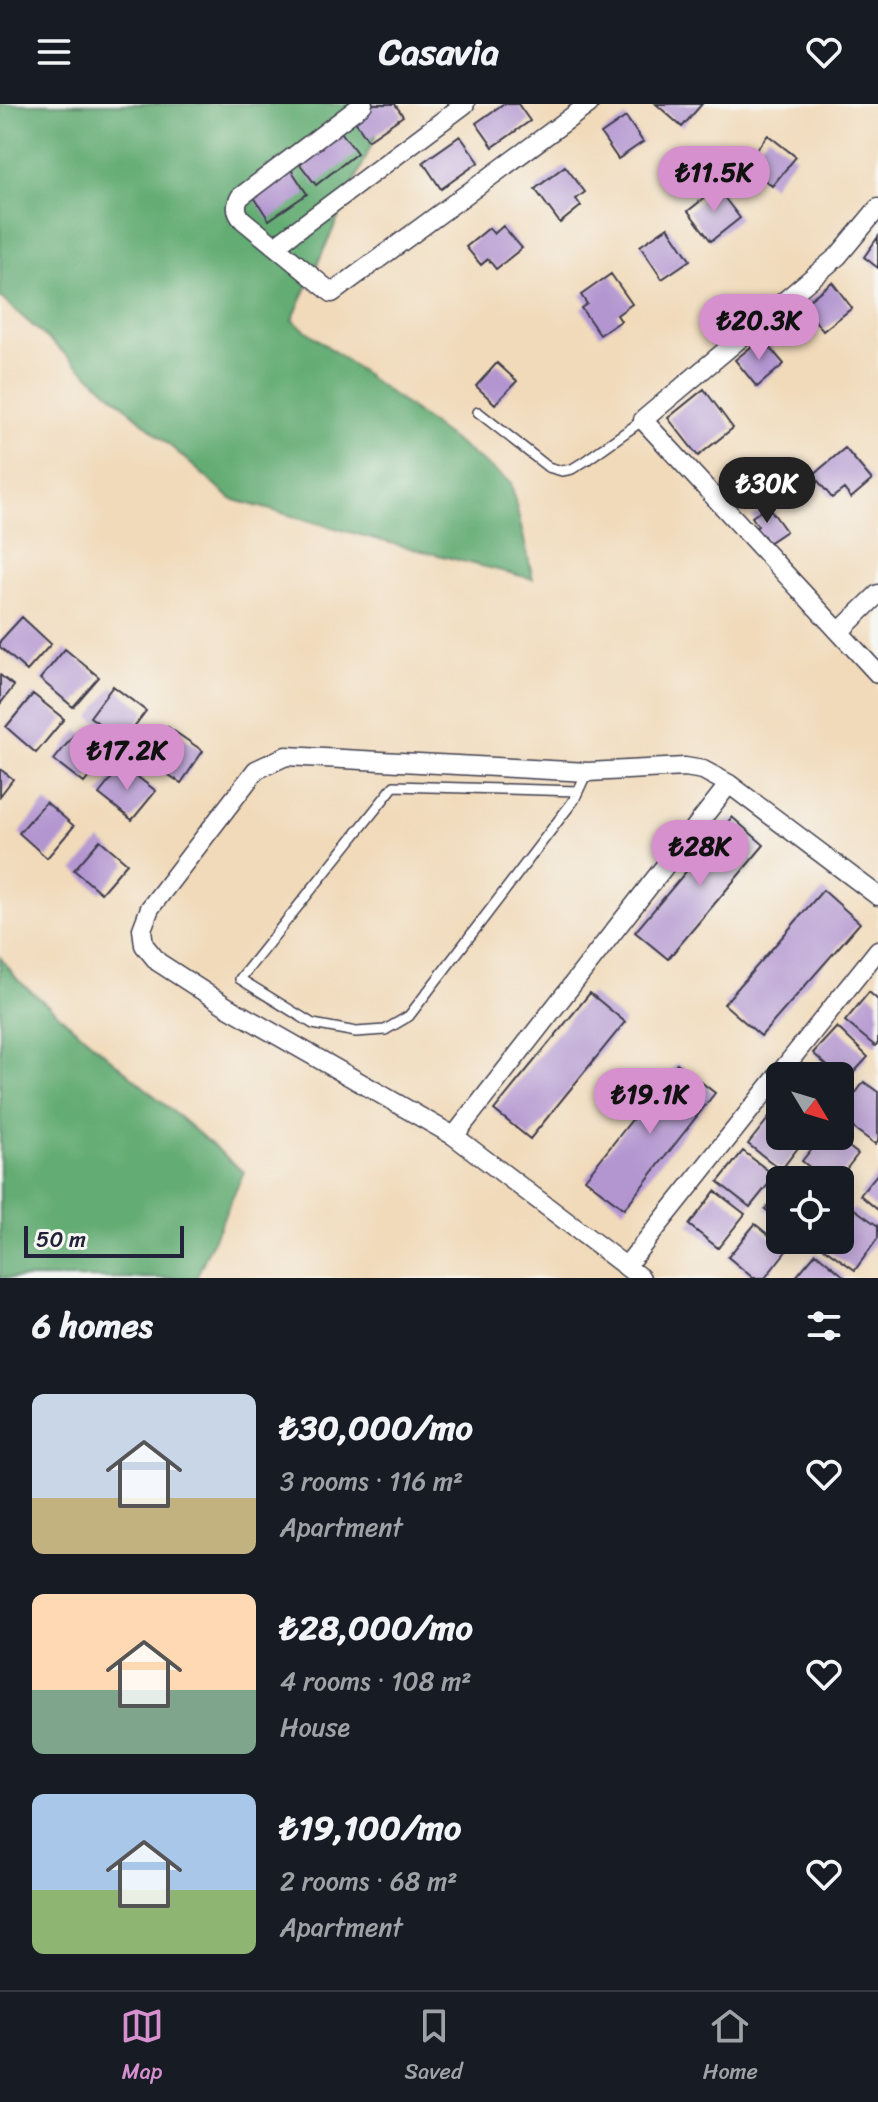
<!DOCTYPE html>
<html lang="en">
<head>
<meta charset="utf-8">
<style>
	:root { --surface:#171b24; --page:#20242c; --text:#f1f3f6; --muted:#9ea1a6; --line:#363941; --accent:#d690ce }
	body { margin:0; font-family:Sriracha,sans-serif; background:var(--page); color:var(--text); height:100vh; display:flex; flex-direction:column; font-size:30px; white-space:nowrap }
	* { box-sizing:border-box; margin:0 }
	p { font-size:26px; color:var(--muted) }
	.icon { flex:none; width:44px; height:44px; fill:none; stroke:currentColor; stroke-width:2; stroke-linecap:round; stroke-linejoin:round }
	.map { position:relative; height:1174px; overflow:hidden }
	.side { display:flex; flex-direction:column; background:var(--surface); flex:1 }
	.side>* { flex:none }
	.needle { width:52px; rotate:128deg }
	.buttons { position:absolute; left:766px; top:958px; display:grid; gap:16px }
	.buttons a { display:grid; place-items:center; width:88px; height:88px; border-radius:12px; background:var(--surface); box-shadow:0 4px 20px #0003; font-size:40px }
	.scale { position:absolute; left:24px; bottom:20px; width:160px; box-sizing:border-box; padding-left:8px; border:4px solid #22223b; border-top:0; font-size:22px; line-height:28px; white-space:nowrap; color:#22223b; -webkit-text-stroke:6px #f6f6f2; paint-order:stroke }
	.price { position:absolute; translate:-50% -68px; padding:0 18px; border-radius:28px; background:var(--accent); color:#111; font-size:26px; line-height:52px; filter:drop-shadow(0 2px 4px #0008) }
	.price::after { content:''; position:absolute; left:50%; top:48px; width:24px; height:18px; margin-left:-12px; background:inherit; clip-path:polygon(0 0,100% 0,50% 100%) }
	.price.on { background:#222; color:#fff }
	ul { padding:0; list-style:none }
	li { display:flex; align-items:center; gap:24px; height:200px; padding:0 32px }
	li span { display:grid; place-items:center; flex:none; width:224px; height:160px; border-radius:12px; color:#555 }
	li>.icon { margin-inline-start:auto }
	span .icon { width:96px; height:96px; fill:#fffc; stroke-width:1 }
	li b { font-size:34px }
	h2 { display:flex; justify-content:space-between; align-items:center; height:96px; padding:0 32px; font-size:34px }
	header { display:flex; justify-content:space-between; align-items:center; height:104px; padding:0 32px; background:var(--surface); font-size:36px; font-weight:800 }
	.tabs { display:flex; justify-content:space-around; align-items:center; height:112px; border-top:2px solid var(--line); background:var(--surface); font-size:22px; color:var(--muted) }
	.tabs a { display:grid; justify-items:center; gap:4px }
	.tabs .on { color:var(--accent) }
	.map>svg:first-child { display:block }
	.forest { fill:#63ac73; stroke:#426757; stroke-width:2 }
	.building { fill:#b396d0 }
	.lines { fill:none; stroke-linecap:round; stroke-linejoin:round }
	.lane-casing { stroke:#413e4e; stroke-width:12 }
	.street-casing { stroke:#413e4e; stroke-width:21 }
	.lane { stroke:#fff; stroke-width:9 }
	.street { stroke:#fff; stroke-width:18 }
</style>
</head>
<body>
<header><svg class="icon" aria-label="menu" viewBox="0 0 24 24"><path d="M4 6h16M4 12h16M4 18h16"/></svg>Casavia<svg class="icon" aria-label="heart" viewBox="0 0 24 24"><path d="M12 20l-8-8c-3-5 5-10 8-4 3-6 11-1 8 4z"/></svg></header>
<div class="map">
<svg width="878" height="1174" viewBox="0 0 878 1174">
	<rect width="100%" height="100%" fill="#f6f6f2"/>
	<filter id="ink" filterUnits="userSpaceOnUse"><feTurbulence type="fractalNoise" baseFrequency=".0125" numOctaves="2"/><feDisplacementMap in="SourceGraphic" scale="16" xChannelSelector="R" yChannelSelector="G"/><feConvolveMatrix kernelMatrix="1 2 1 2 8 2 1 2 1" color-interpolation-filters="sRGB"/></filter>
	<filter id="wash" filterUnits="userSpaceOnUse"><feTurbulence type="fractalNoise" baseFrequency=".006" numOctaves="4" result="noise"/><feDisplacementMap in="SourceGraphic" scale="32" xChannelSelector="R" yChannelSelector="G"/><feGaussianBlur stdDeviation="1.8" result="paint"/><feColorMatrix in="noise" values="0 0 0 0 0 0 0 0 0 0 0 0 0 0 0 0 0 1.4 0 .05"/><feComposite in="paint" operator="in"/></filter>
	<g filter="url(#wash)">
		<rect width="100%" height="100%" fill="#f1daba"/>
		<path class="forest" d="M0,0h390l-98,216 219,163 22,96 -162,-41 -140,-39 -231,-202z
			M0,853l18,23 226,192 -48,106h-196z"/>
		<g id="blocks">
			<path class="building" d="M374,0h21l8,12 -35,24 -15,-22z
				M503,0h15l12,17 -37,26 -17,-24z
				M656,0h46l-20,23z
				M626,13l17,25 -25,17 -17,-25z
				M338,24l19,25 -41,32 -20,-26z
				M768,31l28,22 -24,29 -27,-22z
				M460,32l19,26 -38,27 -18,-27z
				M565,62l20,26 -9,7 5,7 -21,17 -25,-34z
				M290,64l17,26 -38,26 -17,-26z
				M717,84l23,30 -29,23 -23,-30z
				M503,122l19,22 -26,21 -8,-10 -7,6 -15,-18 23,-19 5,6z
				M668,123l22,33 -28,19 -22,-33z
				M878,133v31l-14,-11z
				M611,170l21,30 -15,11 4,6 -21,14 -19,-27 6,-4 -6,-9z
				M832,178l20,26 -29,23 -20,-26z
				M762,234l22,26 -27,23 -22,-27z
				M497,259l20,18 -22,23 -19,-18z
				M704,285l29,39 -35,28 -30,-38z
				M845,344l27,32 -21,18 -7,-9 -12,9 -19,-23z
				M768,402l18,25 -18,12 -4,-7 -6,4 -6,-9 6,-5 -6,-9z
				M22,513l29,27 -24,27 -27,-24v-6z
				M65,545l34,28 -26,30 -33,-28z
				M0,571l14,11 -14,18z
				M113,582l33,25 -23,30 -33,-24z
				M33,590l31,25 -28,34 -30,-26z
				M168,623l35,24 -22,32 -36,-24z
				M78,626l29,24 -23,29 -30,-23z
				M122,661l34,26 -24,29 -33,-26z
				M0,665l13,10 -13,17z
				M46,698l28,24 -27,32 -28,-25z
				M732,713l32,28 -96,114 -33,-27z
				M100,736l27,23 -26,30 -27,-23z
				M823,786l37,33 -99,113 -37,-32z
				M869,888l9,8v43l-3,3 -30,-25z
				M590,889l35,29 -95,117 -36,-29z
				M837,923l31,30 -23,25 -32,-29z
				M677,959l38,30 -91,116 -39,-30z
				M864,978l14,10v49l-3,3 -35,-26v-4z
				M776,1005l4,3v24h27l-26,34 -33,-26z
				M822,1032h13l23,18 -20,26h-12l-24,-19z
				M743,1047l32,25 -25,31 -32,-25z
				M878,1069v37l-18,-15z
				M780,1086v31l-15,-12z
				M715,1087l30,23 -27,34 -29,-23z
				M853,1104l25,18v12l-23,32 -31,-22 6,-8h10v-13z
				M755,1120l32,26 -22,28h-12l-25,-21z
				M816,1149l30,25h-51z"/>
		</g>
	</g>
	<g filter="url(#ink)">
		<use href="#blocks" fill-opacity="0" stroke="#413e4e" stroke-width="2"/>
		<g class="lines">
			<g class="lane-casing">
				<path id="lane" d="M478,308l70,55 14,4 10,-2 13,-8 58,-41
					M578,687l-184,-5 -154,193 73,45 43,8 29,-2 24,-14 165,-216 13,-28"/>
			</g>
			<g class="street-casing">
				<path id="street" d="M363,0l-123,93c-5,9 -4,16 3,23l89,73 257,-189
					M878,104l-40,48 -195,164 235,254
					M275,142l190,-142
					M839,528l39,-38
					M454,1032l275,-352
					M626,1162l252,-316
					M641,1174l-187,-142 -228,-130 -68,-44 -14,-17 -2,-16 8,-21 106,-138 30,-14 302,16 97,-5 18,3 26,14 149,112"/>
			</g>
			<use href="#lane" class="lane"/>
			<use href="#street" class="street"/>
		</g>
	</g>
</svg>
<div class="buttons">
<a><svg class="needle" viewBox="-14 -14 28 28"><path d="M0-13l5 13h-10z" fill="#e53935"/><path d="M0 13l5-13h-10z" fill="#9ea1a6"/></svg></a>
<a><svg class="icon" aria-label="locate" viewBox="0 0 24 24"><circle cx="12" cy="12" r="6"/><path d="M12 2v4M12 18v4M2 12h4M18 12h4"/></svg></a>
</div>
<div class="scale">50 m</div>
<b class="price" style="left:714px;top:110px">₺11.5K</b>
<b class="price" style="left:759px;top:258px">₺20.3K</b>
<b class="price on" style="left:767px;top:421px">₺30K</b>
<b class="price" style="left:127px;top:688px">₺17.2K</b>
<b class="price" style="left:700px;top:784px">₺28K</b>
<b class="price" style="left:650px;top:1032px">₺19.1K</b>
</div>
<section class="side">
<h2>6 homes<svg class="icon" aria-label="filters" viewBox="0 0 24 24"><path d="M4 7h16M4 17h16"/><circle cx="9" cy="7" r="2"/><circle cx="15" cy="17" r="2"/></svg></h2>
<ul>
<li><span style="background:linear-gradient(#c9d6e8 65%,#c2b280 0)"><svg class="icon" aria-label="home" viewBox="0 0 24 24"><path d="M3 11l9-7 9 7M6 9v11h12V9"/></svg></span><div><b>₺30,000/mo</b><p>3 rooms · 116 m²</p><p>Apartment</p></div><svg class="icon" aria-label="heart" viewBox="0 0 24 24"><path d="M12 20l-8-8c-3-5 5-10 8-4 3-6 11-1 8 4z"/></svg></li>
<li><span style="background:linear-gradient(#ffd9b3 60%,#7fa58c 0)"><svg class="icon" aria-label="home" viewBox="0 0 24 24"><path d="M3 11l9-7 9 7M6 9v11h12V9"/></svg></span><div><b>₺28,000/mo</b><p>4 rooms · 108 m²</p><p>House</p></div><svg class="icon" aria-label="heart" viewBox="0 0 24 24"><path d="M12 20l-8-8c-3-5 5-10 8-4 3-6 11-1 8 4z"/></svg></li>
<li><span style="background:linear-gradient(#a9c7e8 60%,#8fb573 0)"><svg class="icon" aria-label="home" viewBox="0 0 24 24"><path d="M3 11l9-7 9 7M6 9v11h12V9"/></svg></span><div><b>₺19,100/mo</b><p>2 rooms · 68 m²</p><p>Apartment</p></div><svg class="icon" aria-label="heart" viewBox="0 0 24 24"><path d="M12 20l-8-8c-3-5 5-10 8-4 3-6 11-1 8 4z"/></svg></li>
</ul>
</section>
<nav class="tabs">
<a class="on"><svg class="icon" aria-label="map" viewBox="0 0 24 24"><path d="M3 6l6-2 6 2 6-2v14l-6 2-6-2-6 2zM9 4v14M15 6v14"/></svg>Map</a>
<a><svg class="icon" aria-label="saved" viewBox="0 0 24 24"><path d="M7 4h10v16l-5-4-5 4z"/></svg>Saved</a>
<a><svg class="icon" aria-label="home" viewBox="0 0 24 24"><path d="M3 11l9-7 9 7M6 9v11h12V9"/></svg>Home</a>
</nav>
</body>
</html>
